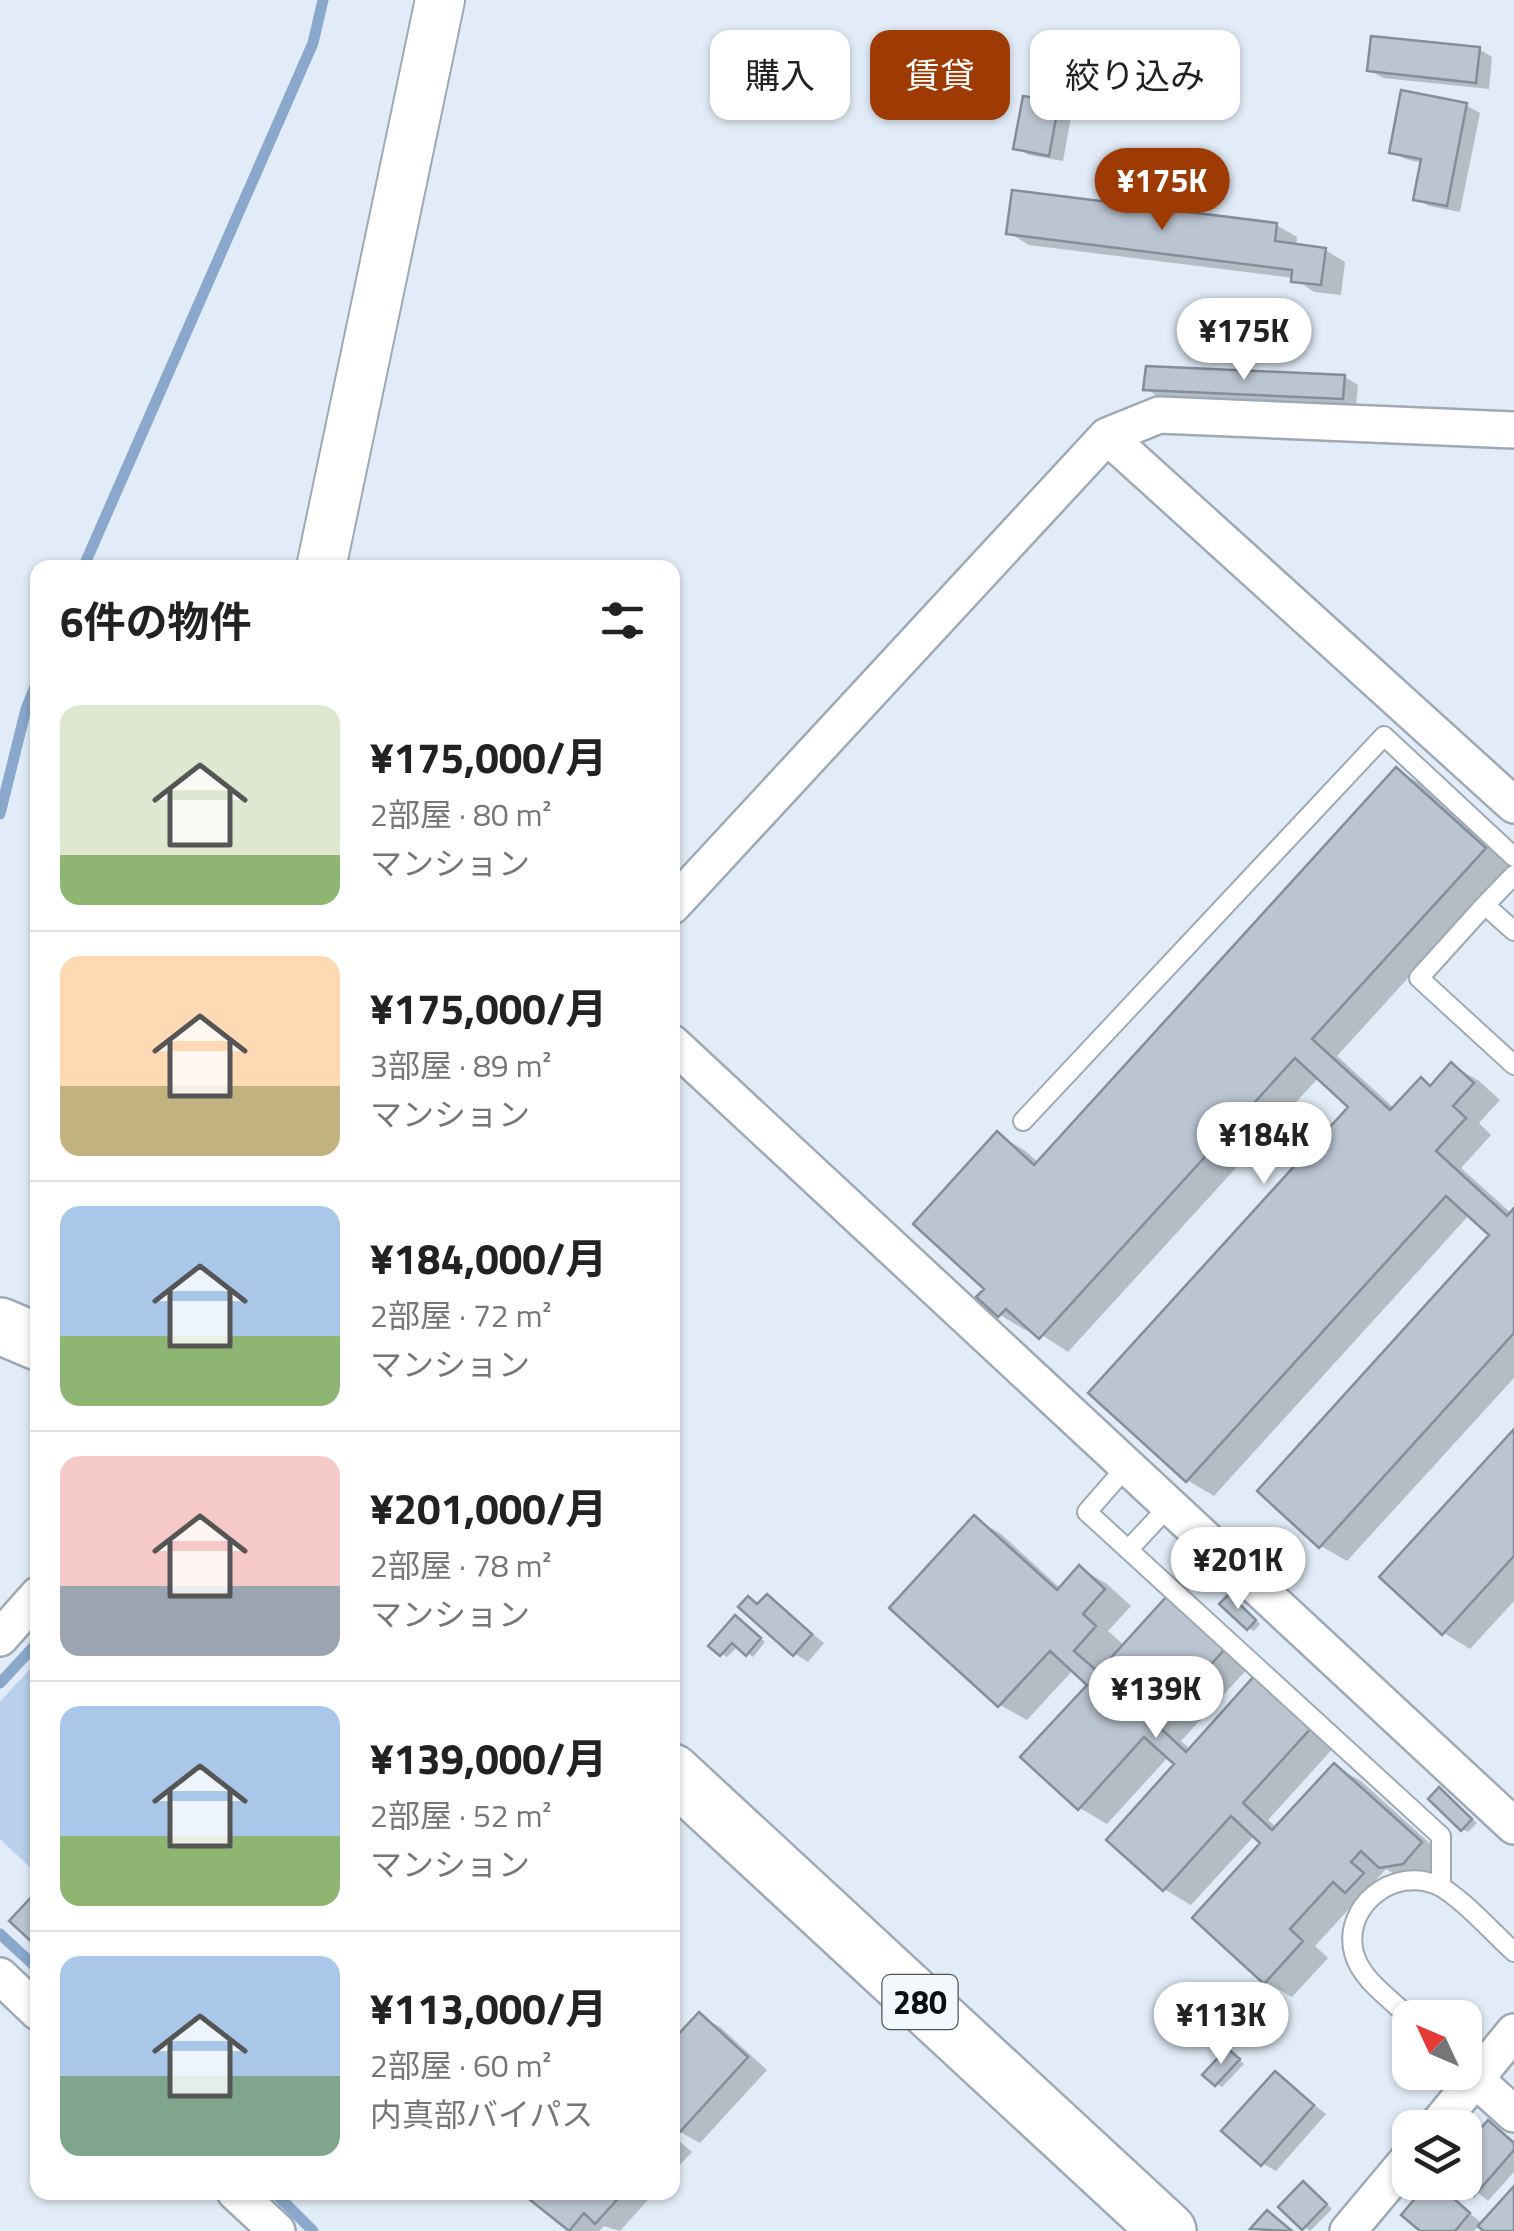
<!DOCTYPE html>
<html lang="ja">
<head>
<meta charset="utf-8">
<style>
	:root { --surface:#fff; --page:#f6f6f6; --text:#222; --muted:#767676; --line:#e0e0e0; --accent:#9e3a03 }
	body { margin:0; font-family:"Titillium Web","Noto Sans JP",sans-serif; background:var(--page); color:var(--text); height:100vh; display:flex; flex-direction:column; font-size:38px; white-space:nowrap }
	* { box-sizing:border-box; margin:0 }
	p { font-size:32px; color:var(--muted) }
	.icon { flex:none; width:55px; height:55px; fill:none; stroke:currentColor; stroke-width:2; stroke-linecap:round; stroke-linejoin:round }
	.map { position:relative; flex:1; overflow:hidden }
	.panel { position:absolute; left:30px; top:560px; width:650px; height:1640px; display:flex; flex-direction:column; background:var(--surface); border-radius:20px; box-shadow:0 2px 8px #0004 }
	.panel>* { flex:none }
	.banner { position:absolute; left:710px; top:30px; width:652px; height:90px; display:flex; gap:20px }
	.needle { width:65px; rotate:314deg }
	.tools { position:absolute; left:1392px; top:2000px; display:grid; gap:20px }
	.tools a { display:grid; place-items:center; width:90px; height:90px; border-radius:20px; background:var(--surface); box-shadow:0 2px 8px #0004; font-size:50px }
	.price { position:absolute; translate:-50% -85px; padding:0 22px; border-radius:35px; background:#fff; color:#222; font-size:32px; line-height:65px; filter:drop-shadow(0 2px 5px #0008) }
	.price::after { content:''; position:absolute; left:50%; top:60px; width:30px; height:22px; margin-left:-15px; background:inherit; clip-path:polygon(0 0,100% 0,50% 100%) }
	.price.active { background:var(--accent); color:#fff }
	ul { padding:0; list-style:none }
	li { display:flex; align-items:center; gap:30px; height:250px; padding:0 30px }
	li+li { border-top:2px solid var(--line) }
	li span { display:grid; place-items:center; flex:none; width:280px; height:200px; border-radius:20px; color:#555 }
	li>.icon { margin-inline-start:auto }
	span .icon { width:120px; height:120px; fill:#fffc; stroke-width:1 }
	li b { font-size:42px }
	h2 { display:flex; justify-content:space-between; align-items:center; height:120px; padding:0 30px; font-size:42px }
	.chip { padding:0 35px; border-radius:20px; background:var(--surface); box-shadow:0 2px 8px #0004; font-size:35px; line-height:90px }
	.chip.active { background:var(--accent); color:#fff }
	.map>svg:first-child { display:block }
	.green { fill:#b8d0eb }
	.shadow { fill:#0003 }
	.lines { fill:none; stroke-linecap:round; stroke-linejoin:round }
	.stream { stroke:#89a8cb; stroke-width:11 }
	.building { fill:#bbc5d2; stroke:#848e9a; stroke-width:2.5 }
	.lane-casing { stroke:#9fa9b5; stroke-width:22 }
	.street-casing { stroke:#9fa9b5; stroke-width:40 }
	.secondary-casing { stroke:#9fa9b5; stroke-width:52 }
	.highway-casing { stroke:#9fa9b5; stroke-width:60 }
	.lane { stroke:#fff; stroke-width:18 }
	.street { stroke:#fff; stroke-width:35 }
	.secondary { stroke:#fff; stroke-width:48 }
	.highway { stroke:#fff; stroke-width:55 }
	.labels { text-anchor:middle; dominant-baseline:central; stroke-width:8; stroke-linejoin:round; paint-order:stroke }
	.shield { fill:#f4f8fd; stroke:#515459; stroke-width:2.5 }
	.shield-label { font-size:32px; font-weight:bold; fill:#0b0e13 }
</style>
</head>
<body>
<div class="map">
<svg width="1514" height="2231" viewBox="0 0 1514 2231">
	<rect width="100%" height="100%" fill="#e1ecf8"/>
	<path class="green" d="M37,1661v213l-37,-35v-137z"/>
	<path class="shadow" d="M1479,49l13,8 -3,32 -106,-11 -14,-8z
		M1025,99l34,6 13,7 -9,49 -34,-6 -13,-8z
		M1466,105l14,8 -20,99 -31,-6 -13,-8 7,-35 -18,-4 -13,-7z
		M1276,225l21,12 -1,9 29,4 20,12 -4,33 -27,-3 -20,-14 -265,-33 -20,-12z
		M1345,377l13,8 -2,20 -197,-8 -13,-8z
		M1397,770l27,16 87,79 -174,191 58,53 26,-29 12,7 19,-22 27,16 21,19 -21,23 12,12 -30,33 51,46 2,-2v166l-167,183 -26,-15 172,-311 -23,-21 -256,282 -27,-16 164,-373 -32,-30 -251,275 -38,-25 -3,4 -27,-16 -13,-27 10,-154 27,16 15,13z
		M1514,1432v169l-44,48 -26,-16z
		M974,1518l27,16 60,55 19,-21 27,16 24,22 -23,25 17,15 43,-46 82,66 -69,75 10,9 65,-71 81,65 -69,76 9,8 57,-62 27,15 86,78 -16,19 -23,4 -22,-13 -9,10 12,11 -15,17 -15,-9 -44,48 13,12 -36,39 -27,-15 -1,-139 -9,-8 -64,70 -27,-16 14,-125 -9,-8 -62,68 -27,-16 -56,-51 66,-72 -16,-16 -47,51 -27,-15z
		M767,1597l57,46 -16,19 -13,-8 -36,-48z
		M1235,1600l25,24 -6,7 -6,-3z
		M741,1622l24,20 -12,15 -15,-11 -11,11 -5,-3z
		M1440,1790l37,33 -9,9 -6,-3z
		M699,2016l21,11 47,43 -67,73 -20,-11z
		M1233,2054l11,10 -22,23 -5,-3z
		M1275,2074l51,40 -50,57 -13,-7z
		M1489,2123l25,18v31l-26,29 -23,-19v-32z
		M672,2135l20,17 -20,21z
		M1432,2183l51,41 31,-35v42h-27l-7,-6 -6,6h-50z
		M1309,2187l23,22 -22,22 -29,-24z
		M538,2192h117l-35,39 -16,-5 -5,5h-31l-35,-32z"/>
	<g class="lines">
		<path class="stream" d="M83,568l230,-525 10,-43
			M0,814l26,-105 12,-30
			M0,1683l38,-41
			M0,1934l38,35
			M274,2192l39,39"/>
	</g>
	<path class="building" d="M1371,36l109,11 -4,36 -109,-12z
		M1401,90l66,13 -20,103 -34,-6 8,-41 -32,-6z
		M1023,96l36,6 -10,54 -36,-7z
		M1012,190l265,33 -2,18 51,7 -5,37 -30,-3 1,-12 -286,-36z
		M1146,366l199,9 -2,24 -200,-9z
		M1396,767l90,81 -174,191 78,71 31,-33 9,9 21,-24 23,21 -21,23 13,12 -30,33 71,65 7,-8v125l-195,215 -62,-57 232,-256 -43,-39 -260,286 -98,-89 260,-286 -53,-49 -256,281 -33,-30 -8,8 -22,-20 8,-8 -71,-65 84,-93 37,34z
		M1514,1429v127l-72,79 -63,-58z
		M974,1515l83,75 22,-25 26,24 -22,25 13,12 -22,25 24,21 69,-76 58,53 -69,75 30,28 69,-77 57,52 -69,76 29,27 62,-67 88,79 -19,22 -24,4 -18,-17 -10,11 13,11 -19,20 -12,-11 -43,47 13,12 -39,43 -72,-66 68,-75 -29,-27 -68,75 -57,-51 68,-76 -30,-27 -66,73 -58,-53 67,-72 -37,-34 -52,56 -109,-99z
		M767,1594l45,40 -19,22 -55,-49 10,-11 9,8z
		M1229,1594l27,26 -9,10 -28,-26z
		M735,1615l26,23 -15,18 -14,-13 -12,13 -12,-10z
		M1439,1787l33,32 -11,12 -33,-32z
		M38,1890v50l-4,4 -25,-23z
		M699,2012l49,45 -70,77 -6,-5v-88z
		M1227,2048l13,11 -25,27 -13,-11z
		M1275,2071l39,34 -53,61 -40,-35z
		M1488,2120l26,23v7l-40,46 -16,-14h7v-36z
		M1303,2181l24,23 -25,26 -24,-23z
		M1429,2182h6l35,31 -15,18h-35l-19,-16z
		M1514,2186v45h-31l-5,-5z
		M535,2192h89l-29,32 -11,-11 -15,18 -40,-32z
		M1267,2210l25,21 -42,-2z"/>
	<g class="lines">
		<g class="lane-casing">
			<path id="lane" d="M1485,905l29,-30
				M1514,931l-29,-26 -66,73 95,87
				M1023,1121l361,-385 130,121
				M1127,1466l-40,46 354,324v50
				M1128,1550l41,-44
				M1410,2018c-19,-19 -49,-38 -56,-65 -12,-47 40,-87 83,-68 21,9 58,50 77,67"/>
		</g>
		<g class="street-casing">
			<path id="street" d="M1107,436l407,369
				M672,906l435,-470 52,-21 355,15
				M672,1043l842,783
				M0,1638l38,-43
				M0,1976l38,36
				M1475,2079l39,35
				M1435,2128l79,-96
				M235,2192l42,39
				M1348,2231l62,-74"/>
		</g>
		<g class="secondary-casing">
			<path id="secondary" d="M321,568l119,-568"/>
		</g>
		<g class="highway-casing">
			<path id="highway" d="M0,1326l38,16
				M672,1772l496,459"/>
		</g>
		<use href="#lane" class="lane"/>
		<use href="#street" class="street"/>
		<use href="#secondary" class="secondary"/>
		<use href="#highway" class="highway"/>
	</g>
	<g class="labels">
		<rect class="shield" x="882.5" y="1975" width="75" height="54" rx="8"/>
		<g class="shield-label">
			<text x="920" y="2002">280</text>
		</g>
	</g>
</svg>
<div class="tools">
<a><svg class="needle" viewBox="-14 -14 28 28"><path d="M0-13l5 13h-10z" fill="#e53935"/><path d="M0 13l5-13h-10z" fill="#767676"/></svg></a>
<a><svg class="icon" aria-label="layers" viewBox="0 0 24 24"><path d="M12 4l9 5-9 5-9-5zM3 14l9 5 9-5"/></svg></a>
</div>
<b class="price active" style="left:1162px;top:233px">¥175K</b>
<b class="price" style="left:1244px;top:383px">¥175K</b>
<b class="price" style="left:1264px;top:1187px">¥184K</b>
<b class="price" style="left:1238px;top:1612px">¥201K</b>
<b class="price" style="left:1156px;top:1741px">¥139K</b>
<b class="price" style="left:1221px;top:2067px">¥113K</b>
<div class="banner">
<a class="chip">購入</a>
<a class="chip active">賃貸</a>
<a class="chip">絞り込み</a>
</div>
<section class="panel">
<h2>6件の物件<svg class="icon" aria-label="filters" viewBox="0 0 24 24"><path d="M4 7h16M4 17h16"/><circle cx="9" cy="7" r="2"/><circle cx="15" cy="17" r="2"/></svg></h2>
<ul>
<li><span style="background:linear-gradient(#dfe7d0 75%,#8fb573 0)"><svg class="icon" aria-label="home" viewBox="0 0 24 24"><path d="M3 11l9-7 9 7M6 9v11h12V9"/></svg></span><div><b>¥175,000/月</b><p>2部屋 · 80 m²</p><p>マンション</p></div></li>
<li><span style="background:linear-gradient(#ffd9b3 65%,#c2b280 0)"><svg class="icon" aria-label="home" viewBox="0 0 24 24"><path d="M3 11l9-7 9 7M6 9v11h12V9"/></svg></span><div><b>¥175,000/月</b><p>3部屋 · 89 m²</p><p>マンション</p></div></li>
<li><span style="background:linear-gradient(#a9c7e8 65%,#8fb573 0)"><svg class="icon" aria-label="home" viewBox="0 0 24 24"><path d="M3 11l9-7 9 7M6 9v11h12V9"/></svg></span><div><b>¥184,000/月</b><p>2部屋 · 72 m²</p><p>マンション</p></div></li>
<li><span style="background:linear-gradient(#f6c9c9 65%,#9aa5b1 0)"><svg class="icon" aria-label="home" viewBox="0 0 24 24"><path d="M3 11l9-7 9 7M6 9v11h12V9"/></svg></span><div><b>¥201,000/月</b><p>2部屋 · 78 m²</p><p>マンション</p></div></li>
<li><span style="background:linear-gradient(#a9c7e8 65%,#8fb573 0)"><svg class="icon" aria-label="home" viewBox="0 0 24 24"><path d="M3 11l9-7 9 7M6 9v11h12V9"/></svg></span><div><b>¥139,000/月</b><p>2部屋 · 52 m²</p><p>マンション</p></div></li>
<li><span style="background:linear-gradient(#a9c7e8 60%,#7fa58c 0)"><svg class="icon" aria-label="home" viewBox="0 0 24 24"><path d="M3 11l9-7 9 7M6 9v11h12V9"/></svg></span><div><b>¥113,000/月</b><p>2部屋 · 60 m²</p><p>内真部バイパス</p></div></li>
</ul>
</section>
</div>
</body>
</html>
